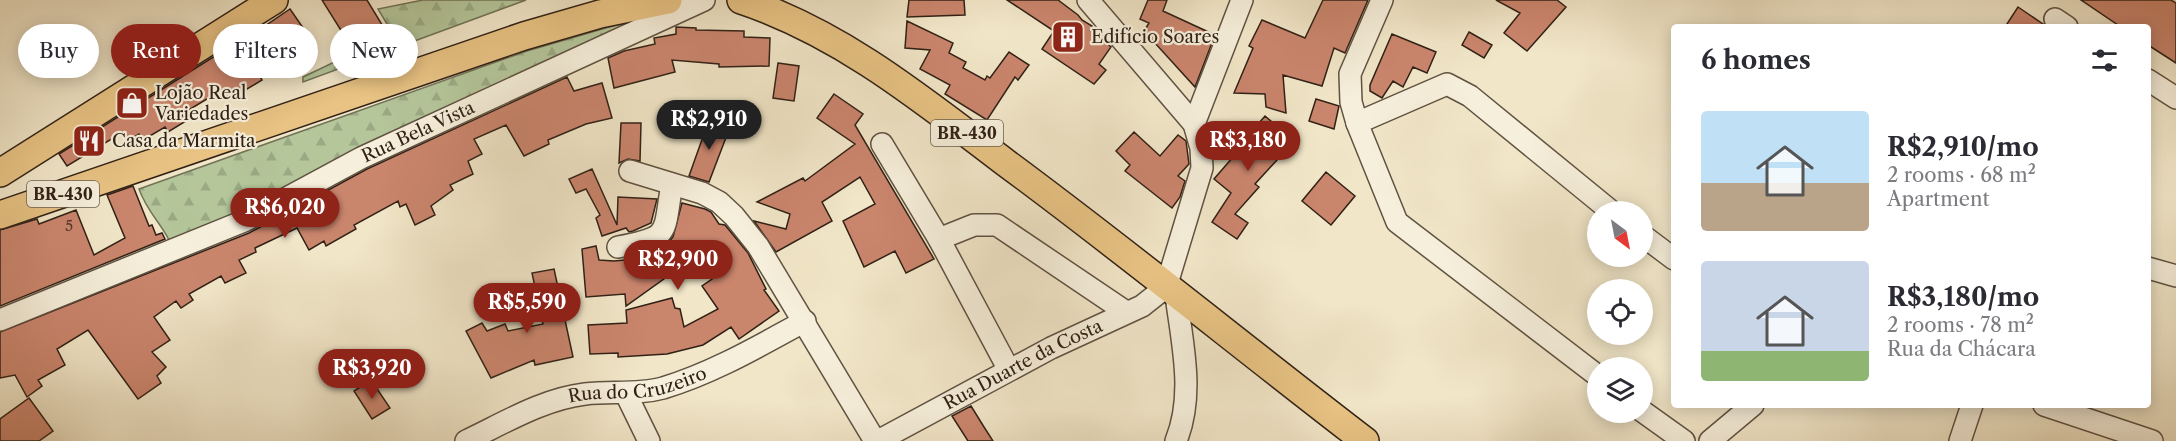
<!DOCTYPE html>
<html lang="en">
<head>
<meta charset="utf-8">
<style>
	:root { --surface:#fff; --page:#f2f2f3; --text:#2b2b33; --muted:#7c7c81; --accent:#8f2418 }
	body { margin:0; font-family:"Libre Caslon Text",serif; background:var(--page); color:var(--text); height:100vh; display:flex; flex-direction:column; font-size:22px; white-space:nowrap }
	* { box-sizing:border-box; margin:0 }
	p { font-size:20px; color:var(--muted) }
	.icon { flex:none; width:33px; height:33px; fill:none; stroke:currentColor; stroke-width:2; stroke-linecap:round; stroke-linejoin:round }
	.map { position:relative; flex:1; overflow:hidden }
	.details { position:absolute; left:1671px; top:24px; width:480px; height:384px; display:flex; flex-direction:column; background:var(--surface); border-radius:6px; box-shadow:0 3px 15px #0003 }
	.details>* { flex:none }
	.hud { position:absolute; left:18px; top:24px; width:570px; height:54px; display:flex; gap:12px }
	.needle { width:39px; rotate:148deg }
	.buttons { position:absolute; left:1587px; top:201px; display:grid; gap:12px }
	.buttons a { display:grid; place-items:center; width:66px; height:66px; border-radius:50%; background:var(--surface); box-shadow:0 3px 15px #0003; font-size:30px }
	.price { position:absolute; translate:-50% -51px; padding:0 14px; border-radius:21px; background:var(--accent); color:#fff; font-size:20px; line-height:39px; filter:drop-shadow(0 2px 3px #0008) }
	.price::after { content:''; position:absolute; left:50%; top:36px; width:18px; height:14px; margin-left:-9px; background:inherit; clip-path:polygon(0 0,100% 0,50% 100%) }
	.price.active { background:#222; color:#fff }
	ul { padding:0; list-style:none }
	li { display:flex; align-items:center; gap:18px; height:150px; padding:0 30px }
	li span { display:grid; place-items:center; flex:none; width:168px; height:120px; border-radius:6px; color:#555 }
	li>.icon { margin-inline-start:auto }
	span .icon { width:72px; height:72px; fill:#fffc; stroke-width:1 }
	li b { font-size:26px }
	h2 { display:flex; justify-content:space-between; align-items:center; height:72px; padding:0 30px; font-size:26px }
	.pill { padding:0 21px; border-radius:27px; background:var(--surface); box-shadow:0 3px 15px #0003; font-size:21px; line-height:54px }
	.pill.active { background:var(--accent); color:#fff }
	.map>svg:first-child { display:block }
	.forest { fill:url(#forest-firs); stroke:#727458; stroke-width:1.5 }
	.building { fill:#ca856d; stroke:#302116; stroke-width:1.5 }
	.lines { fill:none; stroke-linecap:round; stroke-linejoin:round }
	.minor-casing { stroke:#605242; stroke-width:24 }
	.major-casing { stroke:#302116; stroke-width:30 }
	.minor { stroke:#f6efdb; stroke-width:21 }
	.major { stroke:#e8c384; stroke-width:27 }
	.labels { text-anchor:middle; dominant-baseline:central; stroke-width:4.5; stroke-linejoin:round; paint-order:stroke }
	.number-label { font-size:15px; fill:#563a2c }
	.shield { fill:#f6efdb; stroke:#6b5f51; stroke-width:1.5 }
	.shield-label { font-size:16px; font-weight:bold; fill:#302116 }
	.poi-label { font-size:18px; fill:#302116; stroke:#f6efdb; text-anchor:start }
	.street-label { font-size:18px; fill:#302116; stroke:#f6efdb }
</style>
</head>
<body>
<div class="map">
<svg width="2176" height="441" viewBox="0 0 2176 441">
	<defs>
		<pattern id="forest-firs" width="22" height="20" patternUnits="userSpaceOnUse" patternTransform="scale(1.5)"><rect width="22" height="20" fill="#b4c69a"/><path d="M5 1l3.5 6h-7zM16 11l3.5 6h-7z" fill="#9baa84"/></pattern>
	</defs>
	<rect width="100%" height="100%" fill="#f1e6c8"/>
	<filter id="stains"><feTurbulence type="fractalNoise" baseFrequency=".00333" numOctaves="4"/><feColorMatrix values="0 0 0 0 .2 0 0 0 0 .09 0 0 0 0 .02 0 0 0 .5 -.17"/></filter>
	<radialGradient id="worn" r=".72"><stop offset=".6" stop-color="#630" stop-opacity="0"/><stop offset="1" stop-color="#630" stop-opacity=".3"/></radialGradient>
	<path class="forest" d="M423,0h103l-223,82v-5l90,-43 -15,-25z
		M640,18l-468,228c-10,-23 -24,-32 -33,-57l388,-138z"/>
	<path class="building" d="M322,0h45l17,28 -32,20z
		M909,0h55l1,15 -58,2z
		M1007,0h51l20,15 4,5 10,6 -2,4 21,17 -12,17 7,6 -12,14 -52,-35 12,-18z
		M1148,0h19l-4,11 52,24 -20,52 -51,-56 5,-8 -9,-4z
		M1323,0h45l-23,53 -11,-5 -12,38 -39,-11 3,38 -20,-6 -1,-13 -31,-1 19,-45 -4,-2 13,-26 43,18z
		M1496,0h61l9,7 -39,44 -23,-18 16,-20z
		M2081,0h90l5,3v60l-28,-18v-18h-27z
		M2018,7l25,17 3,3h-41z
		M290,9l27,39 -26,17 -26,-39z
		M907,21l46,22 -4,10 17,9 -3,6 22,12 2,-4 3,2 19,-26 20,13 -11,15 -3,-3 -28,43 -42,-26 5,-9 -30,-16 10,-19 -25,-2z
		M676,27l20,1v2l48,1v6l26,1 -1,28 -50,1v-3l-47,-4 3,12 -61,16 -6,-30 16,-7 31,-7 -1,-6 22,-4z
		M1469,32l23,13 -8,13 -22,-13z
		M1392,34l44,18 -9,21 -14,-6 -10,20 -10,-6 -11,17 -12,-7v-6z
		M243,48l19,32 -20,12 -3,-4 -20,12 -4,-6 -33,20 4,7 -18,11 -3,-5 -22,13 -4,-6 -11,7 -5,-9 -56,34 -8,-12 159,-100 4,7z
		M778,63l21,3 -5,35 -21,-3z
		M567,77l7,14 28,-8 10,35 -26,6 -38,16 1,4 -25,12 -18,-31 -32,14 8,15 -14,7 5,13 -23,11 3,5 -22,16 4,9 -20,10 -9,-21 -6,3 -2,-6 -44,24 2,4 -30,17 -2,-5 -15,9 -12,-22 -42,20 1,4 -17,8 7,13 -21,10 -4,-7 -32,18 4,6 -12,8 -5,-7 -22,16 16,23 -18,12 14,15 -9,9 4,7 -23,16 -50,-69 -31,19 8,16 -27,15 4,6 -15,11 -12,-22 -15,3v-46l249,-99 118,-64z
		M834,94l29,20 -8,11 79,134 -28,14 -11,-22 -31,16 -8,-18 -13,-28 32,-17 -15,-27 -38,25 10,19 -56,31 -22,-31 32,8 4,-15 -33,-12 46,-24 2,3 50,-37 -38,-26z
		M1316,99l23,7 -5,23 -25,-8z
		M1265,116l22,19 1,13 -33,36 4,3 -24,27 13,9 -11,16 -25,-17 19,-29 -17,-14 26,-30 -2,-2z
		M709,120l21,7 -21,55 -20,-6z
		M621,123h20l-1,38 -12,-2 -9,4z
		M1134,132l26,24 18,-21 8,6 3,23 -11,12 7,5 -5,16 -8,11 -47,-37 5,-6 -14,-14z
		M592,169l25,56 1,-28 39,2 -6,24 -18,8 -4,1 -3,-4 -24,8 -6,-18 4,-3 -14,-26 -10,4 -7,-14z
		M1326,172l29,24 -24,29 -29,-24z
		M133,186l16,40 3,-1 4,10 6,-2 3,6 -165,67v-76l37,-11 2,5 37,-14 18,45 31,-17 -18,-43z
		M682,203l23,6 6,3 8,12 6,1 23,28 18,36 -2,1 15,21 -40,28 -8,-12 -28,18 -36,9 -49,3v-4l-28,1 -2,-29 39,-2 -1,-13 46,-12 3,10 5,1 4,18 34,-18 -16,-23 10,-7 -16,-23 -70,50 -1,-12 -39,3 -4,-48 14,-3 3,14 15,1 21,-2v-2l18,-5 12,-6 8,-9z
		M554,269l19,88 -38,8 -1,-5 -43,18 -25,-47 16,-8 5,8 18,-7 3,7 35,-7 -11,-51z
		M371,380l19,28 -18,11 -18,-28z
		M29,398l24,33 -14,10h-39v-22z
		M971,406l13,21 9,14h-25l-16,-25z"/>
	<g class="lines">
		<g class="minor-casing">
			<g id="minor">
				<path d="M2055,19l12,8"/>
				<path d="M2148,80l28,18"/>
				<path d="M1357,123l-6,-21 -1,-28 32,-74"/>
				<path d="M1194,124l48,-124"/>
				<path d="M882,144l57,95 70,131"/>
				<path d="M630,171l72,22 17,9 15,14 24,30 117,195"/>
				<path d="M1642,235l32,24"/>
				<path d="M939,239l35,-14h23l129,87"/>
				<path d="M618,247c54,-10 45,-12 54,-63"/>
				<path d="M2148,268l28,8"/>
				<path id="s1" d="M0,320l244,-99 117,-63 343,-158"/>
				<path d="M1598,376l-201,-154 -40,-99 90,-39 23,12 142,116"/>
				<path d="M626,394l23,47"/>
				<path d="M2044,405l108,36"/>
				<path d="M1642,411l42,30"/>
				<path id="s2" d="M466,441c38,-18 77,-42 119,-47 27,-3 52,1 78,-6 50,-15 96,-42 142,-67"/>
				<path id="s3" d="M878,441l173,-93 91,-42 24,-19 36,-119 -1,-20 -7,-24 -106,-124"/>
				<path d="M1176,441c19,-47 6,-98 0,-146"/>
				<path d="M1710,441l43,-36"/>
				<path d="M1960,441l12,-36"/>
			</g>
		</g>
		<g class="major-casing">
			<path id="major" d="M741,0c100,33 182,100 265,163 122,90 239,186 359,278
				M0,173l274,-173
				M0,215l524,-179 76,-22 68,-14"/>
		</g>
		<use href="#minor" class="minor"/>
		<use href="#major" class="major"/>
	</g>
	<defs>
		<g id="building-square" transform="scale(1.725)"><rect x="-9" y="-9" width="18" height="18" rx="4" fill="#8f2418" stroke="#f6efdb"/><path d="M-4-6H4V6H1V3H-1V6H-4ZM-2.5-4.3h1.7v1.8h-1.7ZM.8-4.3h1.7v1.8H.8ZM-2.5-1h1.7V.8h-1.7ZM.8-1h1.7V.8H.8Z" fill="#fff"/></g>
		<g id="shop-square" transform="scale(1.725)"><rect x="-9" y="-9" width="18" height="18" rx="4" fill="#8f2418" stroke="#f6efdb"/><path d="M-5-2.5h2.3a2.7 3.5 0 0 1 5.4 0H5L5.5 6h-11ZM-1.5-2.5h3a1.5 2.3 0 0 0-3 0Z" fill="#fff"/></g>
		<g id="restaurant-square" transform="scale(1.725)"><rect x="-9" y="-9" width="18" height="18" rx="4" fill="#8f2418" stroke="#f6efdb"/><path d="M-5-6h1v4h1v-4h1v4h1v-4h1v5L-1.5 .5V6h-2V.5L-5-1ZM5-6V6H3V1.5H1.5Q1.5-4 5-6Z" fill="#fff"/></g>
	</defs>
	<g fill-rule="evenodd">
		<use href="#building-square" x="1068" y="37"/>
		<use href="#shop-square" x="132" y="103"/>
		<use href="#restaurant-square" x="89" y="141"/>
	</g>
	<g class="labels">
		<g class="number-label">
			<text x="69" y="225">5</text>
		</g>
		<g class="shield">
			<rect x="931" y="120" width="72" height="26" rx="4.5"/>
			<rect x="27" y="181" width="72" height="26" rx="4.5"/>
		</g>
		<g class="shield-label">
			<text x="967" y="133">BR-430</text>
			<text x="63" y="194">BR-430</text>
		</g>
		<g class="poi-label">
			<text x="1091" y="37">Edifício Soares</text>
			<text x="155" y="93">Lojão Real<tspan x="155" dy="21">Variedades</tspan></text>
			<text x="112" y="141">Casa da Marmita</text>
		</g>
		<g class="street-label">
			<text stroke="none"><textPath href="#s1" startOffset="459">Rua Bela Vista</textPath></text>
			<text stroke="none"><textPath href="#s3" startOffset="164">Rua Duarte da Costa</textPath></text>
			<text stroke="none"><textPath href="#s2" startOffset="182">Rua do Cruzeiro</textPath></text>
		</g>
	</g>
	<rect width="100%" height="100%" filter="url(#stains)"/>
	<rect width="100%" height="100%" fill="url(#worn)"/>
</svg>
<div class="buttons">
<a><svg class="needle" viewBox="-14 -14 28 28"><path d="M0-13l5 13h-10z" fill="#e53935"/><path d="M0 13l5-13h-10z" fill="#7c7c81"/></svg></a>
<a><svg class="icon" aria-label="locate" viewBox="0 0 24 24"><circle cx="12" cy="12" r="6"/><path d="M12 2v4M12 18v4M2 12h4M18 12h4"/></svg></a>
<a><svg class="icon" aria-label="layers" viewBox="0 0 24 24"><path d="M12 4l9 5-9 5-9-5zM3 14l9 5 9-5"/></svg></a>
</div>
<b class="price active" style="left:709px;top:151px">R$2,910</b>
<b class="price" style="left:1248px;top:172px">R$3,180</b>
<b class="price" style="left:285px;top:239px">R$6,020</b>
<b class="price" style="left:678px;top:291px">R$2,900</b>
<b class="price" style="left:527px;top:334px">R$5,590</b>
<b class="price" style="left:372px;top:400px">R$3,920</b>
<div class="hud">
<a class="pill">Buy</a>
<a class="pill active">Rent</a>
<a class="pill">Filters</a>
<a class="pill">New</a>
</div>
<section class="details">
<h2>6 homes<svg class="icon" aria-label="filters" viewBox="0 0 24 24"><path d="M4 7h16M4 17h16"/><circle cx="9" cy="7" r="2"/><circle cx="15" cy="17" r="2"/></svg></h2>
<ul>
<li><span style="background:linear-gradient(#bfe0f5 60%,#b9a48a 0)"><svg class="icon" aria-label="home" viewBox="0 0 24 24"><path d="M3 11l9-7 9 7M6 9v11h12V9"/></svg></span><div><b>R$2,910/mo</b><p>2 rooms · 68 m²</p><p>Apartment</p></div></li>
<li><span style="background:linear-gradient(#c9d6e8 75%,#8fb573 0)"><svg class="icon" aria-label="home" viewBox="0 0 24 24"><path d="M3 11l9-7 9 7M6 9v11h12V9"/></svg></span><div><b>R$3,180/mo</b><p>2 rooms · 78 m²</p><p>Rua da Chácara</p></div></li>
</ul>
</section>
</div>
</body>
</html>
